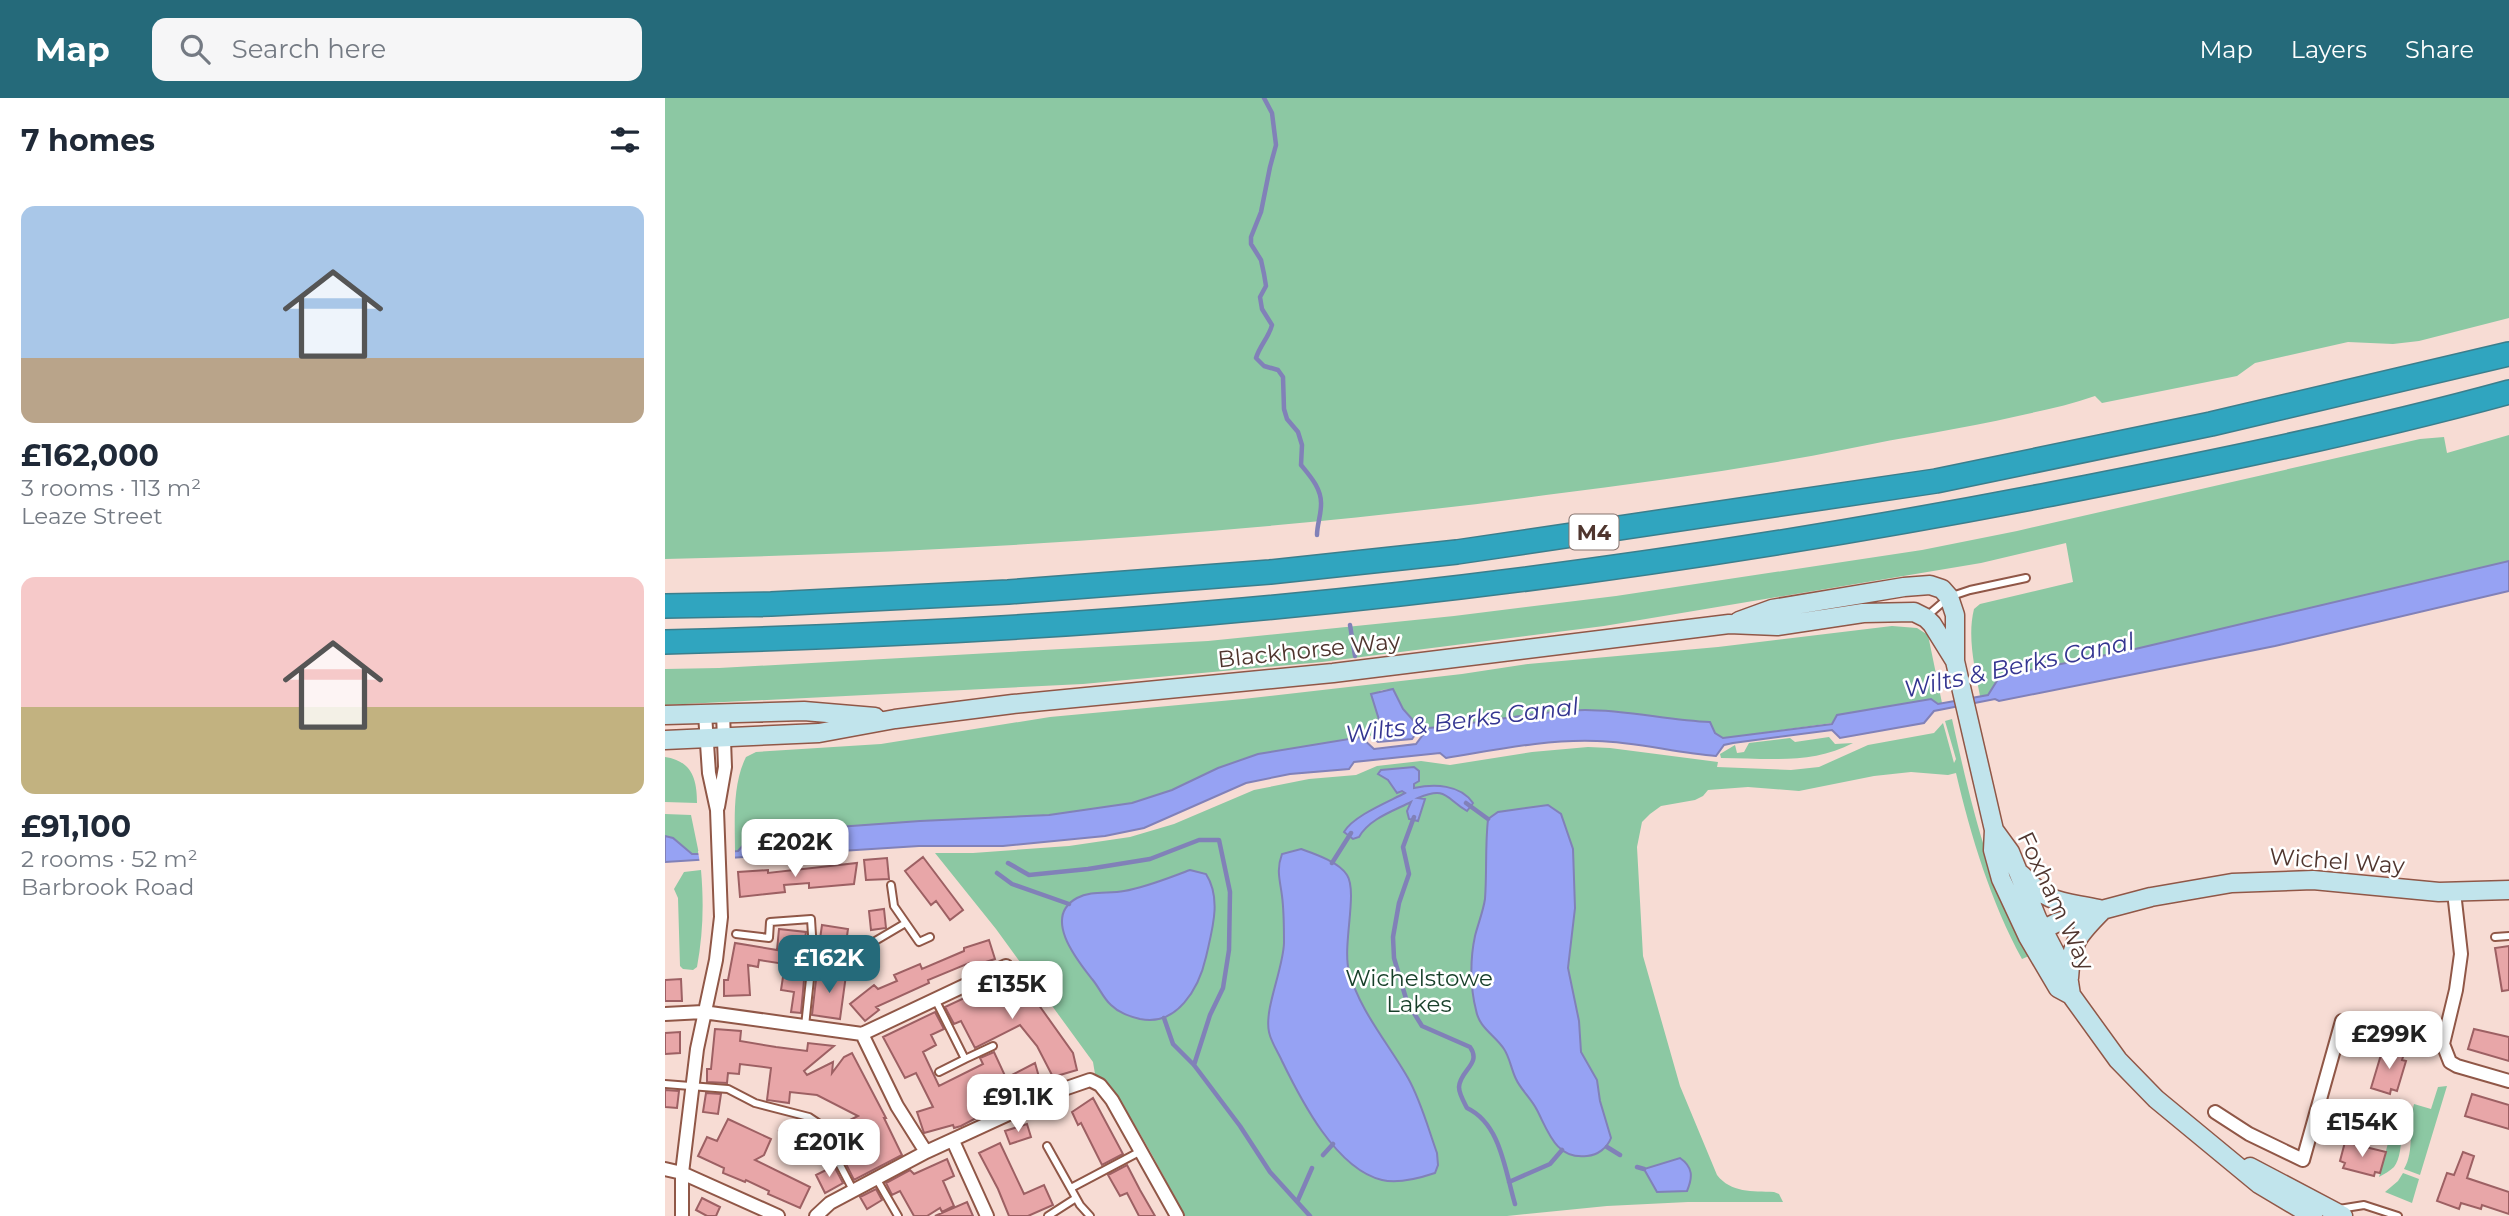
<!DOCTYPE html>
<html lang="en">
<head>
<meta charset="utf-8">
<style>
	:root { --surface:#fff; --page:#f6f6f7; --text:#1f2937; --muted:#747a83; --accent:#256a7a }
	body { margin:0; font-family:Montserrat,sans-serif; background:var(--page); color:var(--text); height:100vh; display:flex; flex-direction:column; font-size:26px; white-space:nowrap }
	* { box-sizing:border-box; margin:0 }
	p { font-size:23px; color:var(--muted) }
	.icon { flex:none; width:38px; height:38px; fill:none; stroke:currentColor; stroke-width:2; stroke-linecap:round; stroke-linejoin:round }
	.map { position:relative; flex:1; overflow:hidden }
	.details { display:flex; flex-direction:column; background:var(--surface); width:665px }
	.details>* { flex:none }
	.price { position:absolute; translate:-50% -60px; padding:0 16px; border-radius:14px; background:#fff; color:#222; font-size:23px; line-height:46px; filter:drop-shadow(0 2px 4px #0008) }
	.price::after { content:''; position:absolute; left:50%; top:42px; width:21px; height:16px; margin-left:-10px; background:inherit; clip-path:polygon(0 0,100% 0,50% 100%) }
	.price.active { background:var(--accent); color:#fff }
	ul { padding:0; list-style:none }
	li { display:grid; align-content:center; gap:14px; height:371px; padding:0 21px }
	li span { display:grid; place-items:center; height:217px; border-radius:14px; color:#555 }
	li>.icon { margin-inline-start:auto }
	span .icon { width:126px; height:126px; fill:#fffc; stroke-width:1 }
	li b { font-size:30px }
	h2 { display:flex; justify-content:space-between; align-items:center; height:84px; padding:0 21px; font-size:30px }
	header { display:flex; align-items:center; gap:42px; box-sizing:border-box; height:98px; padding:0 35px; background:var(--accent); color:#fff }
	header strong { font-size:33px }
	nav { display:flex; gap:38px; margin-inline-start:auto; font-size:24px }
	.search { width:490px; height:63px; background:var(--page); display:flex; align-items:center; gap:18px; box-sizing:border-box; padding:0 24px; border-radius:14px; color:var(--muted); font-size:26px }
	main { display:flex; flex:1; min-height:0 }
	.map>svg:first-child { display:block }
	.green { fill:#8cc8a3 }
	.water { fill:#96a2f3; stroke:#8181b8; stroke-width:2 }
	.pier { fill:#f7dcd4 }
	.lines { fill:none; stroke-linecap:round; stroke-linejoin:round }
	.stream { stroke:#8181b8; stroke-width:4.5 }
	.building { fill:#e8a6a8; stroke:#9d6063; stroke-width:2 }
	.lane-casing { stroke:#905747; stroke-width:10 }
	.street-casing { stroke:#905747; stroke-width:16 }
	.secondary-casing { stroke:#905747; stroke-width:21 }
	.highway-casing { stroke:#3b7e8c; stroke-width:26 }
	.lane { stroke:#fff; stroke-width:6 }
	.street { stroke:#fff; stroke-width:12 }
	.secondary { stroke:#c1e4ec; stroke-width:18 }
	.highway { stroke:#30a5bf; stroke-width:23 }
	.labels { text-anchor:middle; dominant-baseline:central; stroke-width:5; stroke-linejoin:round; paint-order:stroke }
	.shield { fill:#fff; stroke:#84726d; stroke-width:2 }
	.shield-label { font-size:21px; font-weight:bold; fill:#4f352e }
	.street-label { font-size:23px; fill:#4f352e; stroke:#fff }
	.park-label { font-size:23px; fill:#173f29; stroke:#fff }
	.water-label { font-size:24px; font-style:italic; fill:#343591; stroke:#fff }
</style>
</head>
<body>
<header>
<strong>Map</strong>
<div class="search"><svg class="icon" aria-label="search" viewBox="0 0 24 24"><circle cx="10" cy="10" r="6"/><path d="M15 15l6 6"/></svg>Search here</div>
<nav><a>Map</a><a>Layers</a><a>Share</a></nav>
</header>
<main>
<section class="details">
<h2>7 homes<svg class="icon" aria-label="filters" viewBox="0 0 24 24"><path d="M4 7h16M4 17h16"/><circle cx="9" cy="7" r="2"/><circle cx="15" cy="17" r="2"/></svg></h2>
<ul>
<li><span style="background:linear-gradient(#a9c7e8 70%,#b9a48a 0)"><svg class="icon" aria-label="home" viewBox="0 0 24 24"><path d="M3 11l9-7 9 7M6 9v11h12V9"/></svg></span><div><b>£162,000</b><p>3 rooms · 113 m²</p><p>Leaze Street</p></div></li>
<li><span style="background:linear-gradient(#f6c9c9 60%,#c2b280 0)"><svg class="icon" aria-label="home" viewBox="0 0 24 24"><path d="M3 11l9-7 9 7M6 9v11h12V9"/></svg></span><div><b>£91,100</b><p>2 rooms · 52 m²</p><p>Barbrook Road</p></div></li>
</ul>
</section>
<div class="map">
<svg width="1844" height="1118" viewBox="0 0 1844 1118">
	<rect width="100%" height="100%" fill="#f7dcd4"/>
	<path class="green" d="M0,0h1844v220l-90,23 -26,3 -45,-2 -93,21 -18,13 -135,27 -7,-7c-25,9 -51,14 -77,20 -57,13 -114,21 -171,33 -100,20 -200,33 -301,46 -292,39 -587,57 -881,64z
		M1844,337v126l-378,89 -131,26 -12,19 -8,1c-5,-27 -13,-59 -6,-87l6,-5 93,-22 -7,-39 -85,20 -377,63 -282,36 -239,22 -418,21v-36l54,-1 489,-27 246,-25 162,-20 306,-46 95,-19 403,-92 24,-2 3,16z
		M1227,528l25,2 11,7 14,68 -105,12 -5,8 -109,15 -8,-5 -6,-11 -32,-1 -62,-10 -71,2 -116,15 -5,-3 -3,3 -17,-19 -10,-20 -11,1 -11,5 9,28 -7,15 -11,-10 -1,9 -8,2 -95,15 -86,36 -40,13 -83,12 -129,6 -166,12 -16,18h-3c0,-30 -3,-66 11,-94l10,-5 125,-8 169,-27 193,-18 219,-25 66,-10 190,-17z
		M1287,621c19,85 36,160 77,237l-7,3c-31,-57 -51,-122 -66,-186l-8,2 -37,-3 -37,4 -75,15 -51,-4 -40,3 -5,6 -8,4 -34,6 -11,8 -8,8 -5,25 6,109 37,130 37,89c14,18 35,16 57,17l5,2 4,8h-95l-81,4 -100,10h-322c-17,-31 -64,-126 -90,-142l-2,-12 -97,-133 -61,-76h38l96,-7 61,-9 44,-13 80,-34 55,-11 47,-4 21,-9 44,-5 29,4 82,-13 56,-5 22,1 108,14 -1,5 74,3 28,-3 49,-22 66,-12 9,-10 11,40 2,-4 -11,-38z
		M1164,639l6,7 18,-1c-41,22 -87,15 -132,15l-1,-4 15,-9 2,8 7,-1 5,-9 41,-5 5,4z
		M0,659c27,4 32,22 32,46l-32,-1z
		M0,716l26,1 8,39 -7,1 -19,-17 -8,-2z
		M36,772c3,34 2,64 -4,97l-4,3 -10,-1 -3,-3 -2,-68 -4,-9 10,-17z
		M1782,988l-27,89 -16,-6c11,-18 4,-44 10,-65l17,5 7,-22z
		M1735,1000c1,17 5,55 -6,69 -4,4 -10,7 -15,10z
		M1738,1075l16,6 -7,24 -27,-11 13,-11z"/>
	<path class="water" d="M1844,463v30l-234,55 -276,55 -4,-2 -61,12 -10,12 -84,15 -8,-8 -99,13 -9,2 -8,11c-40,-3 -79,-14 -119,-15 -51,-2 -101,9 -151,17l-6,-5 -86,9 -5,7 -59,5 -44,9 -102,45 -39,8 -102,10h-84l-254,16v-26l8,2 19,16h7l39,-3 16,-18 166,-12 129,-6 83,-12 40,-13 46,-22 40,-14 103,-17 13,12 42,-5 12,-16c53,-4 104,-17 157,-18 42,0 83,10 125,12l5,11 8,5 109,-14 5,-9 94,-16 7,5 50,-9 12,-19 131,-26z
		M728,591l10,20 17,19 -8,11 -34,3 -5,-4 7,-15 -9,-29z
		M749,669l5,4v10l-5,3v4c20,-4 46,-4 59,15l-6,8c-22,-13 -20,-25 -49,-13l7,1 -7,22 -9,-2 -2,-8 4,-9c-18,9 -42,17 -52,35l-6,2 -9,-7c9,-16 44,-30 61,-39l-3,-2 -5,2 -9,-13 -10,-6 3,-4z
		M883,707l13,9 12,35 2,59 -7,60 11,53 2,31 16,28 3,21 11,37c-4,10 -13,17 -24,18 -31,4 -39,-25 -50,-46 -6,-12 -16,-20 -21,-31 -5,-10 -6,-21 -12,-30 -9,-14 -25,-21 -28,-39 -6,-23 -6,-51 -1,-74 3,-12 8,-24 10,-37 2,-27 0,-53 3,-80l10,-7z
		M636,751c14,5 38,13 46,26 11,17 -5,71 2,96 10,39 39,72 59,107 13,23 20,50 29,75l1,12 -3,8c-15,5 -37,11 -53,7 -46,-11 -81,-80 -100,-119 -4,-9 -11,-19 -13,-29 -5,-23 14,-62 15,-89 0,-15 0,-32 -2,-47 -2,-16 -6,-26 0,-42z
		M525,772l16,4c16,25 6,56 0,83 -7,31 -29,70 -66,62 -11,-3 -21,-6 -29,-14 -8,-7 -12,-18 -19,-26 -15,-19 -50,-62 -15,-81 14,-8 32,-4 47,-7 23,-4 44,-13 66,-21z
		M1015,1060c13,9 13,19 7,33l-30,1 -13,-23z"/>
	<path class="pier" d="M70,750v13l-35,3 -2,-13z"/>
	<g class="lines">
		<path class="stream" d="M599,0l8,15 4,32 -6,22 -9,45 -10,25v7l10,16 3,14 2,12 -6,11 2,12 10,16c-3,12 -12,20 -16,33l8,8 14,4 5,7 1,32 3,10 11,13 4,13 -1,20c9,11 21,24 20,40 0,10 -4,20 -4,30
			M685,527l5,31
			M801,705l22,16
			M749,719l-11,30 6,27 -10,29 -6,34 1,21 13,44 15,24 48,21c12,17 -10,23 -11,40 0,7 5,15 8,21 34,16 38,63 48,96
			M343,765l21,12 59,-6 62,-10 49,-19h20l11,52 -1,58 -6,38 -13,27 -16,50
			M667,765l19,-30
			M332,775l15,11 57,20
			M499,920l9,26 21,21 46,61 30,46 40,44
			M942,1049l13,8
			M658,1057l10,-11
			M972,1069l7,2
			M844,1084l41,-18 12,-14
			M633,1102l14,-32"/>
	</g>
	<path class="building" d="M258,759l40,53 -13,10 -14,-19 -5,4 -26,-34z
		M222,760l2,21 -23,1 -2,-20z
		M192,765l-3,21 -45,4v-5l-25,2 1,7 -45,5 -2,-25 30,-2v3z
		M219,811l2,19 -15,2 -2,-19z
		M157,827l26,4 -2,14 -26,-4z
		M114,831l27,3 -5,35 4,2 -4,44 -10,-1 3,-20 -13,-2 4,-26 -26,-4 -1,7 -10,-2 2,30 -26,1v-16h4l7,-37 42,7z
		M324,842l6,19 -25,8 -1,-4 -41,17 1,3 -53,24 3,3 -14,11 -15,-17 24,-19 4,4 19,-8 -3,-6 26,-11 2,5 42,-18v-3z
		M1844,848v44l-7,1 -7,-43z
		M152,873l29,4 -6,44 -28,-4z
		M353,875l10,23 3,-2 42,59 4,17 -24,7 -16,-31 -17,-21 -45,23 -14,-27 -7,3 -9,-17z
		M16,881l1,22h-17v-21z
		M270,914l9,17 -13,6 5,10 -13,7 16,34 44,-22 -3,-6 14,-6 12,26 29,-15 6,21 -80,42 -7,2 -1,-3 -29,8 -7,-21 16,-5 -17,-34 -11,5 -22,-41z
		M50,931l26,2 -1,10 36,6 31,4 1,-8 26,3 -30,25 3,4 26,-13 -1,11 12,-16 8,-4 34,65h-2l18,37 -48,25 -10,-20 11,-5 -15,-30 18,-9 -41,-21 -27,-3 -1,11 -22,-3 4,-32 -31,-4 -1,10 -11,-1 -1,10 -20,-1v-13h4z
		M1809,931l35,8v24l-41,-12z
		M15,934v21l-15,1v-21z
		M1718,950l21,6 -2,6 4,1 -9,30 -6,-2 -1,5 -19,-6z
		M0,992l14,1 -2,17 -12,-1z
		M41,995l15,1 -3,20 -15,-2z
		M1807,996l37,11v24l-44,-13z
		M428,1000l30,56 -21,11 -21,-42 -3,2 -6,-13z
		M63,1021l43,20 -7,16 -9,5 55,27 -10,21 -32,-14 1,-3 -23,-11 -1,2 -22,-9 1,-5 -26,-12 9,-19 10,4z
		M133,1023l13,29 -17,9 -15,-28z
		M362,1026l4,13 -21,7 -5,-13z
		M1680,1044l41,10 -6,21 -5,-1 -1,4 -31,-8 2,-5 -5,-2z
		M335,1045l24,51 20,-9 9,20 -25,11h-19l-11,-27 -19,-36z
		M1798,1054l11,4 -7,22 42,14v22l-27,-9 -1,4 -20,-6 -2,6 -22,-8 10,-28 7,2z
		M282,1061l7,17 -11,5 11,25 -12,6 -2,-4 -13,8h-13l-14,-25 -8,4 -6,-12 24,-13 4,4z
		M462,1067l13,25 15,26h-16l-12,-23 -7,3 -12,-21z
		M169,1068l9,17 -18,10 -9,-18z
		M211,1091l6,11 -15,9 -7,-12z
		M37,1100l18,9 -4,9h-9l-11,-6z
		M302,1104l6,14h-38z"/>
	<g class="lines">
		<g class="lane-casing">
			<path id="lane" d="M1262,518l22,-19 21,-7 56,-12
				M226,787l3,21 25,36 11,-5
				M71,836l33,4 1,-16 41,-3 2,32 36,1 16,-5 39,-23
				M1830,839l14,-1
				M270,901l30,60 28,-13
				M140,928l8,-75
				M274,974l26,-13
				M0,986l63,5 27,14 54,14 9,6 35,67
				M382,1048l33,59 10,11
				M211,1080l22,38
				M406,1090l70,-37
				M1674,1111l25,-4 34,11
				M383,1118l28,-18"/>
		</g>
		<g class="street-casing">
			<path id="street" d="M53,709l7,-40 -2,-54
				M1789,794l7,62 -5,36 -13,54 7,18 7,4 52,15
				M0,916l38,-2 159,22 144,-68
				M197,936l35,72 29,46
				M1655,1007l66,20
				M1550,1014l34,22 54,26 39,-139 65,20 36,3
				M288,1043l34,75
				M0,1071l17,4 96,43
				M17,1118v-43l15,-124 19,-89 5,-43 -4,-107 -8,-37 -4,-59
				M151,1118l14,-13 96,-51 135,-62 29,-10 10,5 12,15 65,116"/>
		</g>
		<g class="secondary-casing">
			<path id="secondary" d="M1074,523l33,-12 132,-22 26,-2 12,4 7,8 6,18v46l39,169 -1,20 8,29 27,58 30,51 13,7 47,65 38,39 103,85 54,32
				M0,617l139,-4 71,6
				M0,642l154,-7 76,-14 118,-15 320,-31 396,-49 48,2 86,-13 51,-1 12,6 6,6 23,37
				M1329,732l16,22 27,66 26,50 6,14 2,13
				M1357,777c27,30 40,26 77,34
				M1363,839l28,-14 27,-8 68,-18 81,-14 81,-3 126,12 70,-2
				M1404,880c2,-36 9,-43 34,-68
				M1585,1069l93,49"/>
		</g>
		<g class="highway-casing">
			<path id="highway" d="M0,508l106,-2 237,-12 262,-20 187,-20 479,-71 275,-57 298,-70
				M0,544c181,-5 362,-13 543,-29 283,-24 565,-65 844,-119 153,-30 307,-61 457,-102"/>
		</g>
		<use href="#lane" class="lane"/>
		<use href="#street" class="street"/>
		<use href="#secondary" class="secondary"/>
		<use href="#highway" class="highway"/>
	</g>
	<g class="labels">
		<rect class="shield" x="904.5" y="416.5" width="49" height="35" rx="5"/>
		<g class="shield-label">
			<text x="929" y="434">M4</text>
		</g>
		<g class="street-label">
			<text transform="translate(644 552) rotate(-6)">Blackhorse Way</text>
			<text transform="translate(1672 763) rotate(4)">Wichel Way</text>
			<text transform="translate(1391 803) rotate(65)">Foxham Way</text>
		</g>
		<g class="park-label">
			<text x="754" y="880">Wichelstowe<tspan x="754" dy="26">Lakes</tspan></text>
		</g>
		<g class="water-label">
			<text transform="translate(1354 567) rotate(-12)">Wilts &amp; Berks Canal</text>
			<text transform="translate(797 622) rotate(-7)">Wilts &amp; Berks Canal</text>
		</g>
	</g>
</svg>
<b class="price" style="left:130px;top:781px">£202K</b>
<b class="price active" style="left:164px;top:897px">£162K</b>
<b class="price" style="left:347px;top:923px">£135K</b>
<b class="price" style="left:1724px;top:973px">£299K</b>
<b class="price" style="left:353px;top:1036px">£91.1K</b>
<b class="price" style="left:1697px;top:1061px">£154K</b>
<b class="price" style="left:164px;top:1081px">£201K</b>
</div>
</main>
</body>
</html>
